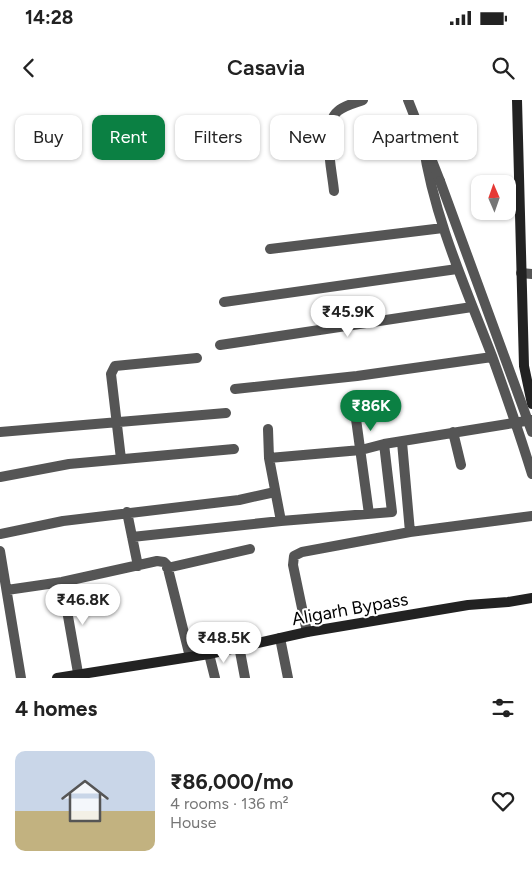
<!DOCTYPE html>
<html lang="en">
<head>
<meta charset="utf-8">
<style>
	:root { --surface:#fff; --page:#f2f2f2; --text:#222; --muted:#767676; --line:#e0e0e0; --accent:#0b8043 }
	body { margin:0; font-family:Figtree,sans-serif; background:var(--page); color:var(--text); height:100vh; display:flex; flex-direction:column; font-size:19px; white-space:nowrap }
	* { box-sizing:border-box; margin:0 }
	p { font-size:16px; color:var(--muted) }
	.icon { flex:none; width:28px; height:28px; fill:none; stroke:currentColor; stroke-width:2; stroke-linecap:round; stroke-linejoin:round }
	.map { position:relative; height:578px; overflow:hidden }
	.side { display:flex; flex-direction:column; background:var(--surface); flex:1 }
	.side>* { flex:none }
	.hud { position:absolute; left:15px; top:15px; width:502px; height:45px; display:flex; gap:10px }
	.needle { width:32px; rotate:358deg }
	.fabs { position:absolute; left:471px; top:75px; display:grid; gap:10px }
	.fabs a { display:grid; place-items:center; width:45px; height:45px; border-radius:10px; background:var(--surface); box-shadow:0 1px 4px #0004; font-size:25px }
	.price { position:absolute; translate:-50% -42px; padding:0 11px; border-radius:18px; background:#fff; color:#222; font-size:16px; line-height:32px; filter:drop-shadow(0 1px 2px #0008) }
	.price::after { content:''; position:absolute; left:50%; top:30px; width:15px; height:11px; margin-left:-8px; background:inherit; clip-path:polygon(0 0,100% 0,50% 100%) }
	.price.current { background:var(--accent); color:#fff }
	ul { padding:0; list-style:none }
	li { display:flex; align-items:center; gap:15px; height:125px; padding:0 15px }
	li+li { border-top:1px solid var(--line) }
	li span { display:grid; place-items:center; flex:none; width:140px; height:100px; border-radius:10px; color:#555 }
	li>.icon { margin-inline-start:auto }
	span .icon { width:60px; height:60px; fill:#fffc; stroke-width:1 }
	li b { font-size:21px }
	h2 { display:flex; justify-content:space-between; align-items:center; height:60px; padding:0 15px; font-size:21px }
	.pill { padding:0 18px; border-radius:10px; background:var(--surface); box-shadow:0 1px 4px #0004; font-size:18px; line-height:45px }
	.pill.current { background:var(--accent); color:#fff }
	.status { display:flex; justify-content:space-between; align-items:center; height:35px; padding:0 25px; background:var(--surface); direction:ltr }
	.status svg { height:14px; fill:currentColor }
	header { display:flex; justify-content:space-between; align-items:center; height:65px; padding:0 15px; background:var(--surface); font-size:22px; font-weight:600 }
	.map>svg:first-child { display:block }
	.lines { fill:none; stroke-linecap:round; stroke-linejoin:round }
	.minor { stroke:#555; stroke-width:10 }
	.tertiary { stroke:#555; stroke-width:10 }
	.secondary { stroke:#222; stroke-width:10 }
	.tertiary-bridge { stroke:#555; stroke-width:10 }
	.labels { text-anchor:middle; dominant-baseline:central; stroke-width:4; stroke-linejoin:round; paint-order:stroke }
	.street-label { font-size:18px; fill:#000; stroke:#fff }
</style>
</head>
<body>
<div class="status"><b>14:28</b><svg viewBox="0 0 49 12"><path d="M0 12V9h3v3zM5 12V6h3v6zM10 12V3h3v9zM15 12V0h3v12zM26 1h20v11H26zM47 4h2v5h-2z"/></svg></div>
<header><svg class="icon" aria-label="back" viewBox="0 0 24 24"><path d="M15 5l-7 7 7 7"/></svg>Casavia<svg class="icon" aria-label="search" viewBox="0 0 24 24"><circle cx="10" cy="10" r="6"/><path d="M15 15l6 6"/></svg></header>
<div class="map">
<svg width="532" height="578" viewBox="0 0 532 578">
	<rect width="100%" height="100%" fill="#fff"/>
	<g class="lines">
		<path class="minor" d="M423,43c11,75 42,143 69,213 14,39 28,79 40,118
			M334,91c-2,-21 -13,-66 4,-80 7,-6 17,-8 25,-11
			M270,149l173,-21
			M521,173l11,1
			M224,202l233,-33
			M220,245l252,-38
			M235,289l122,-13 135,-19
			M356,319l13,95
			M268,329l1,29 12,63
			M0,332l226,-19
			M453,332l8,33
			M402,342l8,90
			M269,358l92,-8 23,-6
			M121,359l-10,-85 4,-8 82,-8
			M0,377l69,-13 165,-15
			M127,412l11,54
			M0,434l63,-13 176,-21 36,-8
			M132,437l149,-16 111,-9 -8,-68 148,-24
			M0,451l21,127
			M167,468l83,-19
			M62,482l16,91
			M7,490l55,-8 95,-21 7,1 3,3 23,92
			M307,532l-14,-67 1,-9 8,-4 108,-20 122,-16
			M280,538l8,40
			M239,546l6,32
			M209,554l6,24"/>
		<path class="tertiary" d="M408,0l32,81"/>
		<path class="secondary" d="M517,0l7,266 8,38
			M57,578l152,-24 98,-22 161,-27 40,-3 24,-4"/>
		<path class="tertiary-bridge" d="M440,81l92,251"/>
	</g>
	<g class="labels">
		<g class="street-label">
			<text transform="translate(350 509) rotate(-10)">Aligarh Bypass</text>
		</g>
	</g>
</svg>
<div class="fabs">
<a><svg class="needle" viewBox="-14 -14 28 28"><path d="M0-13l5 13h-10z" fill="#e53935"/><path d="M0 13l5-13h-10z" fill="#767676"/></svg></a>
</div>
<b class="price" style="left:348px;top:238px">₹45.9K</b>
<b class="price current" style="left:371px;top:332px">₹86K</b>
<b class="price" style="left:83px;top:526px">₹46.8K</b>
<b class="price" style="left:224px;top:564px">₹48.5K</b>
<div class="hud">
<a class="pill">Buy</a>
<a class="pill current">Rent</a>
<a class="pill">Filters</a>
<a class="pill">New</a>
<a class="pill">Apartment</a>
</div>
</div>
<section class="side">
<h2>4 homes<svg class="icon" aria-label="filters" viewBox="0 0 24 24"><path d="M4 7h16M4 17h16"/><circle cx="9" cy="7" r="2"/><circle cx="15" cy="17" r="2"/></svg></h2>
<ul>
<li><span style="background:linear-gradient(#c9d6e8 60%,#c2b280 0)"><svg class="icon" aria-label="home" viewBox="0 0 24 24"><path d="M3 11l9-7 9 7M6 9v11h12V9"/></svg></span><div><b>₹86,000/mo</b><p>4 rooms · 136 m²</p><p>House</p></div><svg class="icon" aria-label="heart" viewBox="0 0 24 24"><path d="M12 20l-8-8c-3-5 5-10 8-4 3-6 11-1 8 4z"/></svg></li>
</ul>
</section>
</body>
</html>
